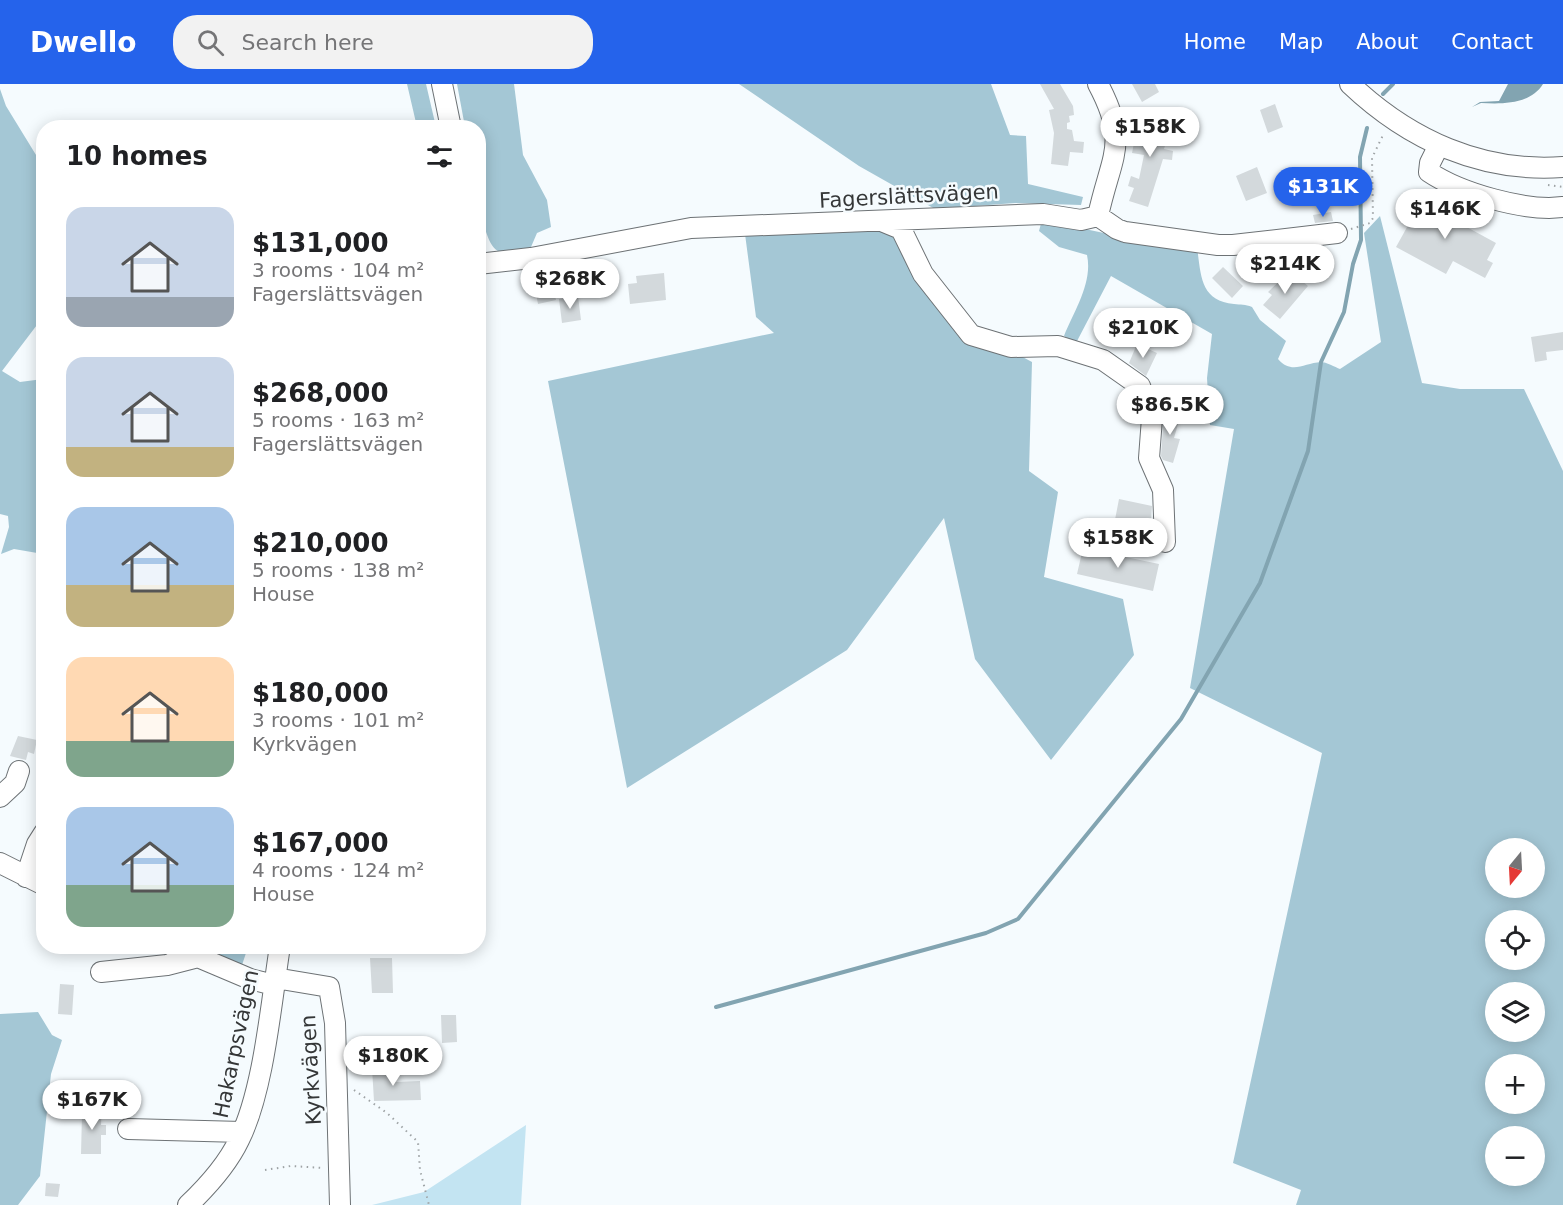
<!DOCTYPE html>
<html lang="en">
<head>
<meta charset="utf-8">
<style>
	:root { --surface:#fff; --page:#f2f2f2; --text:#202124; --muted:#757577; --accent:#2563eb }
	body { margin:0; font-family:"DejaVu Sans",sans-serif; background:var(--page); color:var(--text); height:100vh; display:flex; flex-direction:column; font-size:22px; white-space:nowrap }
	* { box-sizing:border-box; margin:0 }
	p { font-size:20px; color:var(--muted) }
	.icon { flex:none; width:33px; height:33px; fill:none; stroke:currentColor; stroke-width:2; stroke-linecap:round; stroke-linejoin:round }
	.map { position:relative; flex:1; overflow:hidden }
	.panel { position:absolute; left:36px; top:36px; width:450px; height:834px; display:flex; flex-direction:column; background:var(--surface); border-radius:24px; box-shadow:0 3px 15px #0003 }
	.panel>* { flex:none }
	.needle { width:39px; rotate:198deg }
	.tools { position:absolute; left:1485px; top:754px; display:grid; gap:12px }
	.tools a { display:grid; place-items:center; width:60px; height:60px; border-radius:50%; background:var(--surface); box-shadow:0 3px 15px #0003; font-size:30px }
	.price { position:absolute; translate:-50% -51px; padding:0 14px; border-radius:21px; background:#fff; color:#222; font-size:20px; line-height:39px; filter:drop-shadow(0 2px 3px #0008) }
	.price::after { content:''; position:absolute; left:50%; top:36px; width:18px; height:14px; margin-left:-9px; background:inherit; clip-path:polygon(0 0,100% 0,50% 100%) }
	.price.current { background:var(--accent); color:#fff }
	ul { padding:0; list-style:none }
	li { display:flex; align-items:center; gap:18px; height:150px; padding:0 30px }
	li span { display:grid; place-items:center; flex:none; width:168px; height:120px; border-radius:18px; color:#555 }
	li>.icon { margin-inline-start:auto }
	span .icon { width:72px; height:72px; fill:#fffc; stroke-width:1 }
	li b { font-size:26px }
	h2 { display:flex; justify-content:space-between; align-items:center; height:72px; padding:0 30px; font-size:26px }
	header { display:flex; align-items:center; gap:36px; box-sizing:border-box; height:84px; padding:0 30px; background:var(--accent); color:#fff }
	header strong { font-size:28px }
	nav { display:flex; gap:33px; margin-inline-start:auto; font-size:21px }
	.search { width:420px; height:54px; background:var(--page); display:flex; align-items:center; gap:15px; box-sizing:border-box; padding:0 21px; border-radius:24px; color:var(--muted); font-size:22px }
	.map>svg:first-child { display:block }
	.green { fill:#c3e4f2 }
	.forest { fill:#a4c7d5; fill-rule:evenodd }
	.water { fill:#82a4b1 }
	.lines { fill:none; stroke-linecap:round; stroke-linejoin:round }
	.stream { stroke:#82a4b1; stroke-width:4 }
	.building { fill:#d3d9dc }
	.minor-casing { stroke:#6d7275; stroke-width:22 }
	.path { stroke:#9ea3a5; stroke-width:2; stroke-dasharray:1.5 4.5; stroke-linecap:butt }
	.minor { stroke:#fff; stroke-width:20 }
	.labels { text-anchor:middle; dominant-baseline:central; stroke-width:5; stroke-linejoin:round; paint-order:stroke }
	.street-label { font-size:21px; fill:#353738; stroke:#f5fbfe }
</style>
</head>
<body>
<header>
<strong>Dwello</strong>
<div class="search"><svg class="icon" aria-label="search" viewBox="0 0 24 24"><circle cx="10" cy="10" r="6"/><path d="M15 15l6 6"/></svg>Search here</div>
<nav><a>Home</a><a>Map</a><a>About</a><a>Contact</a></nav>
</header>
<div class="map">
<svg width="1563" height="1121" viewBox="0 0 1563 1121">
	<rect width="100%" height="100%" fill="#f5fbfe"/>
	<path class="green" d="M526,1041l-5,80h-149l52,-13z"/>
	<path class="forest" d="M407,0h19l10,43h-19z
		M457,0h57l9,71 24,45 4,27 -14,6 -6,14c-10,3 -21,9 -31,5 -25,-10 -21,-101 -22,-124l-13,-1z
		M739,0h252l19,51 16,1 2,48 55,13 -2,8 -66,-2 -80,6 -76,-43z
		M0,5l6,17 38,62 -1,149 -41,54 18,11 23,-3v175l-29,-5 -13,5 8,-27 -1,-11 -8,-2z
		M1380,132l42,167 38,6h64l39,82v734h-267l5,-15 -68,-27 89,-410 -132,-65 44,-259 -24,-4 -3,-47 5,-44 -101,-58 -35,67 -12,-7c10,-25 29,-53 23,-81l-28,-8 -20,-16 3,-11 119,25 36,2c4,28 3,54 37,57 7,1 11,0 18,3l8,13 26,21 -8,18c14,16 26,4 43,3 5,0 14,5 19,7l41,-27 -17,-109zM1496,765h38v39h-38zM1496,837h38v39h-38zM1496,909h38v39h-38zM1496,981h38v39h-38zM1496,1053h38v39h-38z
		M881,147l37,18 43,75 71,38 -3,109 29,21 -14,85 79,22 11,56 -83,105 -76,-101 -31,-141 -97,132 -220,138 -79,-407 226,-48 -18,-16 -11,-83z
		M219,863h29l-6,18 -27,-4z
		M38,928l14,23 10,5 -11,34 -11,102 -22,29h-18v-191z"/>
	<path class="water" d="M1508,0h35c-13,21 -42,20 -62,19l-9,4 8,-5 19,-1z"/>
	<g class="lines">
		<path class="stream" d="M1383,10l10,-10
			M716,923l270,-74 32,-14 163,-200 79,-136 48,-132 13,-89 23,-50 9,-48 8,-24 -1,-83 7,-29"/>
	</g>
	<path class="building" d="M1040,0h20l13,22 1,9 -5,1 1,6 -3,1v6l5,1 2,11 10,1 -1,11 -13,-1 -2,14 -17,-2 3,-31 -5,-23 5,-1z
		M1132,0h23l4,8 -17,10z
		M1275,20l8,23 -15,6 -8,-23z
		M1163,26l4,29 -3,10 9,2 -1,9 -9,-1 -15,48 -19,-6 5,-13 -6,-2 3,-10 8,3 5,-24 -12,-2 2,-10 14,3 -4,-33z
		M1257,83l10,26 -21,8 -10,-25z
		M1426,109l31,18 -5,8 44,24 -9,17 6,3 -8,15 -32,-17 -7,13 -50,-27z
		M1331,128l2,9 -18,2 -2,-8z
		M1223,183l20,19 -11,12 -20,-20z
		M1290,187l18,15 -28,33 -17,-14 9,-10 -4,-3z
		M664,189l2,27 -36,4 -2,-20 9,-1 -1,-7z
		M553,202l3,14 -18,4 -3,-15z
		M578,212l3,24 -19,3 -3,-24z
		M1563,248v18l-17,2 1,8 -12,2 -4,-25z
		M1137,260l20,9 -11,23 -17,-13z
		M1164,325l17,5 -7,24 6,1 -7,24 -10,-3 -2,-4z
		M1119,415l33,7 -2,31 -37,-7z
		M1083,464l76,16 -6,27 -76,-17z
		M18,652l19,4 -3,14 -6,-2 -2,8 -16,-4z
		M370,874h22l1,35h-21z
		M60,900l14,1 -2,30 -14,-1z
		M441,931h15l1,27 -15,1z
		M395,983l1,15 24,-1 1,19 -47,1 -2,-33z
		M88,1021h14l-1,20h5v10h-5v19h-20l1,-40h6z
		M46,1099l14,1 -2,13 -13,-1z"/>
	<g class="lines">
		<g class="minor-casing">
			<path id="minor" d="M442,0l9,44
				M1350,0c59,56 132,89 213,83
				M1439,61l-9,18 -1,9c31,21 97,40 134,35
				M1098,132c13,-61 32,-72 0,-132
				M884,138l17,7 22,45 48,61 40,12 47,-1 45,14 37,26 12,32 -3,40 14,32 2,52
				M478,180l53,-6 160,-30 352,-14 38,6 17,-4 19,13 8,3 93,13h15l104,-12
				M0,713l15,-14 4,-12
				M0,779l44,22
				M26,793l11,-33 7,-11
				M172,862l78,33 24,6
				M101,888l66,-7 31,-8
				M275,894l54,9 6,36 5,182
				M128,1045l114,3
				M188,1121c20,-19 39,-40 51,-65 25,-50 32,-137 41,-194"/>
		</g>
		<path class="path" d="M1548,101l15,2
			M1351,145l19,-6 3,-5 -1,-60 12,-25
			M354,1006l33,23 31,29 2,28 9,35
			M265,1086l26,-4 33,2"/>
		<use href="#minor" class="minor"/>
	</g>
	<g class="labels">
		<g class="street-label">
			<text transform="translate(909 112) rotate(-3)">Fagerslättsvägen</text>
			<text transform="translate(236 960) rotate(-78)">Hakarpsvägen</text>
			<text transform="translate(311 986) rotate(-93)">Kyrkvägen</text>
		</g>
	</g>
</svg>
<div class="tools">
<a><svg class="needle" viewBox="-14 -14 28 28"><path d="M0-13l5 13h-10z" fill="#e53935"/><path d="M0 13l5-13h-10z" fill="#757577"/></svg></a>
<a><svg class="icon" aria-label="locate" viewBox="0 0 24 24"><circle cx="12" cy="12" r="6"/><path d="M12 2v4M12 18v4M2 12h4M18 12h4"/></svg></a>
<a><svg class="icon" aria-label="layers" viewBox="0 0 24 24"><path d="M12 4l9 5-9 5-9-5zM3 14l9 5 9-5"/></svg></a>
<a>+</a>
<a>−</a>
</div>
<b class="price" style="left:1150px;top:74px">$158K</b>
<b class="price current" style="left:1323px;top:134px">$131K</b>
<b class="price" style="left:1445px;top:156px">$146K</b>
<b class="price" style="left:1285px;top:211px">$214K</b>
<b class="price" style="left:570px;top:226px">$268K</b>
<b class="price" style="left:1143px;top:275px">$210K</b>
<b class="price" style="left:1170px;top:352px">$86.5K</b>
<b class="price" style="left:1118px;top:485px">$158K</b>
<b class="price" style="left:393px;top:1003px">$180K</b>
<b class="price" style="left:92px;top:1047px">$167K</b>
<section class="panel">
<h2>10 homes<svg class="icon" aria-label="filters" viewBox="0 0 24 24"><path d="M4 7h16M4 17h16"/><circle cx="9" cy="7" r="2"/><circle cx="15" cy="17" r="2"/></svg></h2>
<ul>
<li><span style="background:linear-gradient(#c9d6e8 75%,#9aa5b1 0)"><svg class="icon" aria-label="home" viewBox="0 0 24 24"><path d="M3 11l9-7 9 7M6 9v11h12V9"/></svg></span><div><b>$131,000</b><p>3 rooms · 104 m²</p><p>Fagerslättsvägen</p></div></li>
<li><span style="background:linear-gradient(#c9d6e8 75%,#c2b280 0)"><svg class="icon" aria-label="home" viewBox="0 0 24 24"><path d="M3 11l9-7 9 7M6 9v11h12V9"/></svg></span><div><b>$268,000</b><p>5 rooms · 163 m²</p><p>Fagerslättsvägen</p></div></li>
<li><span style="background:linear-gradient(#a9c7e8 65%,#c2b280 0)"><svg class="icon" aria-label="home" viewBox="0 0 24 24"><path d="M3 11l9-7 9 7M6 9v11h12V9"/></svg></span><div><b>$210,000</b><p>5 rooms · 138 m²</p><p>House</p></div></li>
<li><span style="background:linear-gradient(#ffd9b3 70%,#7fa58c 0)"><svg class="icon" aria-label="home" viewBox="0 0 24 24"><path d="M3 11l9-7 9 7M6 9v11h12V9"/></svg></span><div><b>$180,000</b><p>3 rooms · 101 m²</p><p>Kyrkvägen</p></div></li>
<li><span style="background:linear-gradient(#a9c7e8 65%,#7fa58c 0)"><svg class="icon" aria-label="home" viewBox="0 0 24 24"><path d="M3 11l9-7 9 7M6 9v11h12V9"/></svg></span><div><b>$167,000</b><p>4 rooms · 124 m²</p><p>House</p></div></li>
</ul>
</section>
</div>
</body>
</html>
